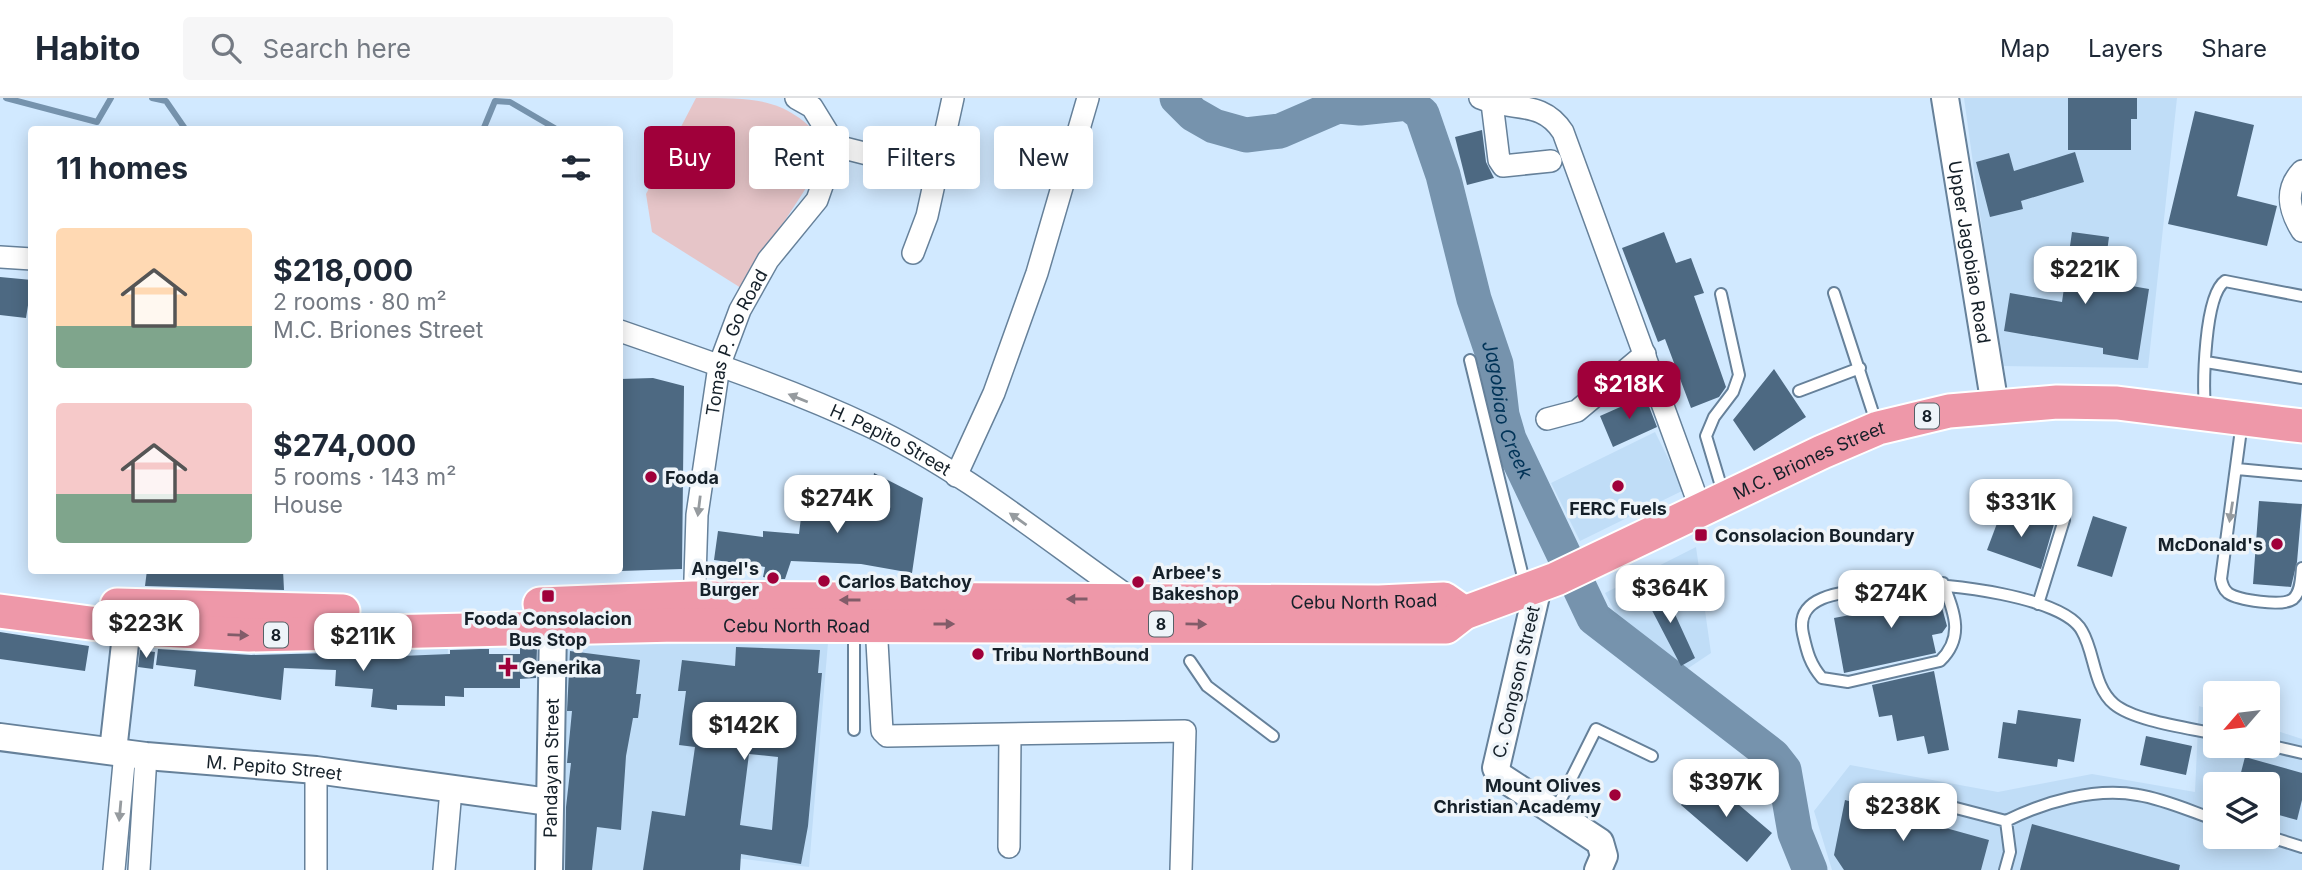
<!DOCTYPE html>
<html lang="en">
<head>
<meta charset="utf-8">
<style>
	:root { --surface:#fff; --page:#f6f6f7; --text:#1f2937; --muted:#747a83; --line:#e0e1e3; --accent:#a0003a }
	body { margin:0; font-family:Inter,sans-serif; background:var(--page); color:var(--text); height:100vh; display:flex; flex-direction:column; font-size:26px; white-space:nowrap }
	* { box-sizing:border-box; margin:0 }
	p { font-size:23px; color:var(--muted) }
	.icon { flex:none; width:38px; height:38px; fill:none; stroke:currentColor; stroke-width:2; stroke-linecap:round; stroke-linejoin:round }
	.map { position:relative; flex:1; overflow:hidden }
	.drawer { position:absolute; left:28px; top:28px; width:595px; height:448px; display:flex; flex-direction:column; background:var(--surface); border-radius:7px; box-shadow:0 4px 18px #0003 }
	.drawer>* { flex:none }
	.hud { position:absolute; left:644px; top:28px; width:665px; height:63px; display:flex; gap:14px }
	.needle { width:46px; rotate:242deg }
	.buttons { position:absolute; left:2203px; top:583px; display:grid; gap:14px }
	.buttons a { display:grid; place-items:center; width:77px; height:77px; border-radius:7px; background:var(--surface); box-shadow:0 4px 18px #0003; font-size:35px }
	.price { position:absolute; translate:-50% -60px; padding:0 16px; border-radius:14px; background:#fff; color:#222; font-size:23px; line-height:46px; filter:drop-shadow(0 2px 4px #0008) }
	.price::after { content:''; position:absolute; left:50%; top:42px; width:21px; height:16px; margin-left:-10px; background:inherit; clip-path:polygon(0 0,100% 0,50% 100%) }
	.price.on { background:var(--accent); color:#fff }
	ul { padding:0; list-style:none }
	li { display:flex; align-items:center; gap:21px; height:175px; padding:0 28px }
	li span { display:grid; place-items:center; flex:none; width:196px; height:140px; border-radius:7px; color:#555 }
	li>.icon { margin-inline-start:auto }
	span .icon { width:84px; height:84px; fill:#fffc; stroke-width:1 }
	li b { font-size:30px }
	h2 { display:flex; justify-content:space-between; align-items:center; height:84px; padding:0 28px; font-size:30px }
	.chip { padding:0 24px; border-radius:7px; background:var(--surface); box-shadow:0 4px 18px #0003; font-size:24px; line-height:63px }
	.chip.on { background:var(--accent); color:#fff }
	header { display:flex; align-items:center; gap:42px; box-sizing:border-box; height:98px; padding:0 35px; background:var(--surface); border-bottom:2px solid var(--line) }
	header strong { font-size:33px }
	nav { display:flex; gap:38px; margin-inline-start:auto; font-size:24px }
	.search { width:490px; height:63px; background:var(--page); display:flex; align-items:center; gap:18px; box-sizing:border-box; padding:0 24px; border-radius:7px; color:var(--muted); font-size:26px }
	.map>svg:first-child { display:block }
	.built { fill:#c0ddf7; fill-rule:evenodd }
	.green { fill:#e6c5c8 }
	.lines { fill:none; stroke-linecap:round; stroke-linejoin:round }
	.stream { stroke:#7693ad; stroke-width:6 }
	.river { stroke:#7693ad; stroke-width:35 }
	.building { fill:#4d6982; fill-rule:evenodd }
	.service-casing { stroke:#66819a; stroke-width:14 }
	.minor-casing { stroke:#66819a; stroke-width:24 }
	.tertiary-casing { stroke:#66819a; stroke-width:30 }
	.primary-casing { stroke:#fff; stroke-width:37 }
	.service { stroke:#fff; stroke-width:10 }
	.minor { stroke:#fff; stroke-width:21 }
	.tertiary { stroke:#fff; stroke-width:26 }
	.primary { stroke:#ee98a9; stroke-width:33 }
	.oneway { fill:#969b9f }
	.oneway2 { fill:#825c69 }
	.poi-dot { fill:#a0003a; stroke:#eef4f9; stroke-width:2.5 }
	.labels { text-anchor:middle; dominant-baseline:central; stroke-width:7; stroke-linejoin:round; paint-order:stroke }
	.shield { fill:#eef4f9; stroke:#566067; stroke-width:2 }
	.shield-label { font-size:16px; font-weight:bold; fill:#152029 }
	.street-label { font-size:18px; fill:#152029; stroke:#eef4f9 }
	.poi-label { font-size:18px; font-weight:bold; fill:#152029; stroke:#eef4f9; text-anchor:start }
	.water-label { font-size:19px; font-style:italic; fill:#003357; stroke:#eef4f9 }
</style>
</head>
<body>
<header>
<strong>Habito</strong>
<div class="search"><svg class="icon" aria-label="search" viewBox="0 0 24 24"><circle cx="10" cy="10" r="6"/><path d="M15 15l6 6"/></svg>Search here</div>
<nav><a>Map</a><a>Layers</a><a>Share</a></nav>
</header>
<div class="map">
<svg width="2302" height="772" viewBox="0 0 2302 772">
	<rect width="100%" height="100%" fill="#d1e9ff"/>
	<path class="built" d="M1964,0h213l-29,270 -147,-2z
		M1655,334l29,58 -104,51 -29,-58z
		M1696,449l15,106 -36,24 -57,-59 -13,-25z
		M448,545l-1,45 -47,-2 5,-40z
		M828,545l-19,224 -89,-11 -2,14h-162l9,-225z
		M2199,608l16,5 1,35h52v-18l34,11v131h-470l-18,-59 36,-46 148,27 94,-18 103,18zM2216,686h52v52h-52z"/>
	<path class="green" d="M696,0c64,0 92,0 131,47l-6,20 -80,123 -89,-56 -6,-38z"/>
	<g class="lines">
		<path class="stream" d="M6,0l91,24 14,-24
			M152,0l14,3 20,29
			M483,32l12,-29 15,1 48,28"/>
		<path class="river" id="s1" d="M1177,0l16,16 21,12 32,9 34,-4 58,-25 22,2 48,-5 14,11 21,61 31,124 22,65 6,51 7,24 85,179 179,138 11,14 11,63 15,37"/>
	</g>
	<path class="building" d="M2068,0h69v21h-6v31h-63z
		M2195,13l59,14 -17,71 40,10 -10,40 -99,-22z
		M1482,32l4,32 8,16 -27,7 -12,-48z
		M2075,54l9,30 -63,19 2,8 -33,8 -14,-55 33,-9 5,18z
		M1664,134l12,31 15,-5 13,35 -10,3 32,91 -7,10 -28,11 -26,-69 -7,3 -36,-94z
		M2072,134l37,5 -6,44 46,8 -11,71 -35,-6v-6l-99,-17 6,-38 52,9z
		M0,179l32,3 -6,38 -26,-3z
		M1774,271l32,48 -52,34 -21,-31z
		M653,280l31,8 -2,183 -62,2v-192z
		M1645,298l12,31 -44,20 -13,-31z
		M874,375l49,25 -11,75 -51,-9 -70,-3 -6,18h-12l-10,-2 2,-10 -51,-7 4,-29 45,6v-6l36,3 4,-33 66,9z
		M2259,403l43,3 -5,58 -6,25 -38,-3z
		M2002,412l52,14 -13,45 -54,-19z
		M2093,418l34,11 -15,50 -35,-11z
		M147,472h136l1,20 -139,-4z
		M1906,477l-7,8 5,8 34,2 9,33 -5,7 -10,2 4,18 -92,20 -10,-55 42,-8 -2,-11 16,-3 5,-5 -1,-8 -8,-4z
		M1662,488l33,72 -14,8 -37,-71z
		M0,534l89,14 -4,25 -85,-12z
		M736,549l84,3 -2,23h4l-14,153 -7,38 -60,-10 -1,16h-97l9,-59 33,5 10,-69 -16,-2 7,-54h-8l4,-31 53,6zM749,656l29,3 -6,73 -32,-5z
		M520,550h17l-1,30 -16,1v9h-56v9l-19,-1v10l-48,-1v5l-26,-3 2,-18 -38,-3 1,-16 -52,-2 -3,32 -87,-14 2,-16 -40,-5 2,-16 93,6 151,-4 -1,5 49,-2v-4l30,-1h9v5h31z
		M140,552l15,2 -2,17 -15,-2z
		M570,553l70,9 -4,34h5l-3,24h-5l-7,38 -5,74 -24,-3 -5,43h-27l1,-63 5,-44h-4l5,-52h-5z
		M1934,573l15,79 -21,4 -4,-18 -27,5 -5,-26 -13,2 -7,-32z
		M2018,612l63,9 -7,43 -16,-3 -1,8 -59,-9 5,-36 13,2z
		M2146,638l46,10 -6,29 -46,-10z
		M2245,659l57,16v27l-5,20 -29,-8v-28h-30z
		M1705,678l67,57 -25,29 -66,-57z
		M1845,702l144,40 -8,30h-137l-10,-15z
		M2032,726l148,41 -1,5h-159z"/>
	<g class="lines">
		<g class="service-casing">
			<path id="service" d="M1834,195l43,132
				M1721,196l18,81 -6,17 -19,25 -8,19 18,60
				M1470,262l55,225
				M2206,264l96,16
				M1799,293l61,-23
				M2205,313c-2,-27 -1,-115 20,-130l77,15
				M2242,324l-21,157c1,5 2,10 7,14 10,7 54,14 65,6 8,-7 8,-21 9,-31
				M2237,371l65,6
				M1907,486c37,-1 157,12 175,47 13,22 11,55 32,73 20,17 75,24 102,30
				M1888,490c-30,4 -95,1 -85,46 4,18 7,30 19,44l26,4 92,-21c25,-24 14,-49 3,-78
				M2038,506l26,-84
				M854,532v100
				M1190,563l17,25 66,50
				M2268,647l34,8
				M1894,694l112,29c38,-19 89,-34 132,-26 26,4 52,16 78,25
				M1555,713l41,-82 56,27
				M2267,738l35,11
				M2005,772l5,-18 -4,-31"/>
		</g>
		<g class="minor-casing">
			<g id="minor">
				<path d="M1480,0c32,14 62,1 83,34l138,378"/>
				<path d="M1492,5l7,57 4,6 48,-5"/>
				<path d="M836,48l99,25"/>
				<path d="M2302,73c-18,19 -13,39 0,60"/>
				<path d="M913,155l14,-37 26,-118"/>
				<path d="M0,159l32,2"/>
				<path id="s2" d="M620,233c83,29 169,57 249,95 94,44 178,114 263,173"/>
				<path d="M1547,321l30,-8 68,-57"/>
				<path d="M956,378l38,-83 43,-120 51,-175"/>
				<path id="s3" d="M694,512l3,-95 22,-149 21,-56 28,-50 49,-60 19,-54 -24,-39 -16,-9"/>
				<path d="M876,526l6,107 5,5 298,-5 -4,139"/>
				<path d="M1009,749l1,-111"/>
				<path d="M114,772l11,-118"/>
				<path d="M139,772l7,-114"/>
				<path d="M316,772v-100"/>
				<path d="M444,772l7,-80"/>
			</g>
		</g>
		<g class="tertiary-casing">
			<g id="tertiary">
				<path id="s4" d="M1945,0l50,308"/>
				<path d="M1538,489l-42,181 4,8 100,66 4,14 -6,14"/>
				<path id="s5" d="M0,639l146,19 170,14 233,32"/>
				<path d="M113,653l16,-143"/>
				<path id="s6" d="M549,772l4,-244"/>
			</g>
		</g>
		<g class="primary-casing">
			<g id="primary">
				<path id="s7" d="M540,506l153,-6 686,4 65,-3 20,14"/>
				<path d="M117,507l226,6"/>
				<path id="s8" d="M0,513l128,17 121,7 428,-10 769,2 18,-14 92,-34 266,-127 56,-24 71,-17 108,-9 60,1 185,23"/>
			</g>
		</g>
		<use href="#service" class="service"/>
		<use href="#minor" class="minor"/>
		<use href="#tertiary" class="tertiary"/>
		<use href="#primary" class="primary"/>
	</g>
	<defs><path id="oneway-solid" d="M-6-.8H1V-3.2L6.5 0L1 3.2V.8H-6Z" transform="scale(1.75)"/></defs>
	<g class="oneway">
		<use href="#oneway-solid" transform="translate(798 300) rotate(-158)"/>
		<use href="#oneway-solid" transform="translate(699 408) rotate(97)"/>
		<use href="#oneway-solid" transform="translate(2231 414) rotate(99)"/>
		<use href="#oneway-solid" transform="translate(1018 421) rotate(-145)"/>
		<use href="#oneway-solid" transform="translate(120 713) rotate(95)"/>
	</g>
	<g class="oneway2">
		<use href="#oneway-solid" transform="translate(1077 501) rotate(-180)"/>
		<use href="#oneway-solid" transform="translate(850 502) rotate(-180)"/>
		<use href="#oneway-solid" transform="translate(944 526)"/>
		<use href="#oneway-solid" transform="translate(1196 526) rotate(1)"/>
		<use href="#oneway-solid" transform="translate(238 537) rotate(2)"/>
	</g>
	<g class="poi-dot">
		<circle cx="651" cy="379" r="7"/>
		<circle cx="1618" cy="388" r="7"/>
		<rect x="1694" y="430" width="14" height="14" rx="3.5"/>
		<circle cx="2277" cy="446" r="7"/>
		<circle cx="773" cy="480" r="7"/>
		<circle cx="824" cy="483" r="7"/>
		<circle cx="1138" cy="484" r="7"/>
		<rect x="541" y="491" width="14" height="14" rx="3.5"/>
		<circle cx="978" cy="556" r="7"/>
		<path d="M504.5 558.5h7v7h7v7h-7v7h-7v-7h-7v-7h7z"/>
		<circle cx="1615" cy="697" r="7"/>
	</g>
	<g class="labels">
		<g class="shield">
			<rect x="1915" y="305.5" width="24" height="25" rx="5"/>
			<rect x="1149" y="513.5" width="24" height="25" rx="5"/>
			<rect x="264" y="524.5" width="24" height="25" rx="5"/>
		</g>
		<g class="shield-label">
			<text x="1927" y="318">8</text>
			<text x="1161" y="526">8</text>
			<text x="276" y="537">8</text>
		</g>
		<g class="street-label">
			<text stroke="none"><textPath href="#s4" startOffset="156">Upper Jagobiao Road</textPath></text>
			<text stroke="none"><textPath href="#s3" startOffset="273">Tomas P. Go Road</textPath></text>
			<text stroke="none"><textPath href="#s2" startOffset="292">H. Pepito Street</textPath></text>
			<text stroke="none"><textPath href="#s8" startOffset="1848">M.C. Briones Street</textPath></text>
			<text stroke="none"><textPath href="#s7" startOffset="824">Cebu North Road</textPath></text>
			<text stroke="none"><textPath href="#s8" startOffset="798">Cebu North Road</textPath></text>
			<text transform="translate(1516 584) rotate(-77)">C. Congson Street</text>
			<text stroke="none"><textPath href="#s5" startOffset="276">M. Pepito Street</textPath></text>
			<text stroke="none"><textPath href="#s6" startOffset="102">Pandayan Street</textPath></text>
		</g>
		<g class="poi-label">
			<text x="665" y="379">Fooda</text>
			<text x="1618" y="410" text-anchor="middle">FERC Fuels</text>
			<text x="1715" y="437">Consolacion Boundary</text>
			<text x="2263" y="446" text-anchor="end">McDonald's</text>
			<text x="759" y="470" text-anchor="end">Angel's<tspan x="759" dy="21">Burger</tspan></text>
			<text x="1152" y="474">Arbee's<tspan x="1152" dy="21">Bakeshop</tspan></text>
			<text x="838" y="483">Carlos Batchoy</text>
			<text x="548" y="520" text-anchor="middle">Fooda Consolacion<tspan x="548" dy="21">Bus Stop</tspan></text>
			<text x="992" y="556">Tribu NorthBound</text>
			<text x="522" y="569">Generika</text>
			<text x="1601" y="687" text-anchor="end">Mount Olives<tspan x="1601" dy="21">Christian Academy</tspan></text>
		</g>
		<g class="water-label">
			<text stroke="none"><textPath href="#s1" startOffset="574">Jagobiao Creek</textPath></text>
		</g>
	</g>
</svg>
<div class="buttons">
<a><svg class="needle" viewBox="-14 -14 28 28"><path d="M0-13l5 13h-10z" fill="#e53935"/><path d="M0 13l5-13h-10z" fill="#747a83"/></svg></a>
<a><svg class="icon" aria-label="layers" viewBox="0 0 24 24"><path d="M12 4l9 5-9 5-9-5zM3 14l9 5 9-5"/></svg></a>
</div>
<b class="price" style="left:2085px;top:208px">$221K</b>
<b class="price on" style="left:1629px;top:323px">$218K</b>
<b class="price" style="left:837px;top:437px">$274K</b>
<b class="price" style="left:2021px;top:441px">$331K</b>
<b class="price" style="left:1670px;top:527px">$364K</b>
<b class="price" style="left:1891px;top:532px">$274K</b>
<b class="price" style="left:146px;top:562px">$223K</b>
<b class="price" style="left:363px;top:575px">$211K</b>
<b class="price" style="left:744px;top:664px">$142K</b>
<b class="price" style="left:1726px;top:721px">$397K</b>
<b class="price" style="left:1903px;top:745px">$238K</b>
<div class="hud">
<a class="chip on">Buy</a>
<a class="chip">Rent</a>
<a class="chip">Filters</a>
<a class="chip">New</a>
</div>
<section class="drawer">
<h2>11 homes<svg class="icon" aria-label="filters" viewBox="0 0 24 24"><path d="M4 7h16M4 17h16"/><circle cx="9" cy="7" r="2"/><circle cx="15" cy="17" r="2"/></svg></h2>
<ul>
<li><span style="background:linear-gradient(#ffd9b3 70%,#7fa58c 0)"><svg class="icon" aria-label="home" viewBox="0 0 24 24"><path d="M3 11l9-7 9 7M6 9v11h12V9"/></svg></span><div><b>$218,000</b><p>2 rooms · 80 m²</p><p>M.C. Briones Street</p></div></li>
<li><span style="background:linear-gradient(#f6c9c9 65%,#7fa58c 0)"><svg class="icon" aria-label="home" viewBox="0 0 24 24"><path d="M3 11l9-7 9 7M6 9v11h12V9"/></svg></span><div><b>$274,000</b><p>5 rooms · 143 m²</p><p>House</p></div></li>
</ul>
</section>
</div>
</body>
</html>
